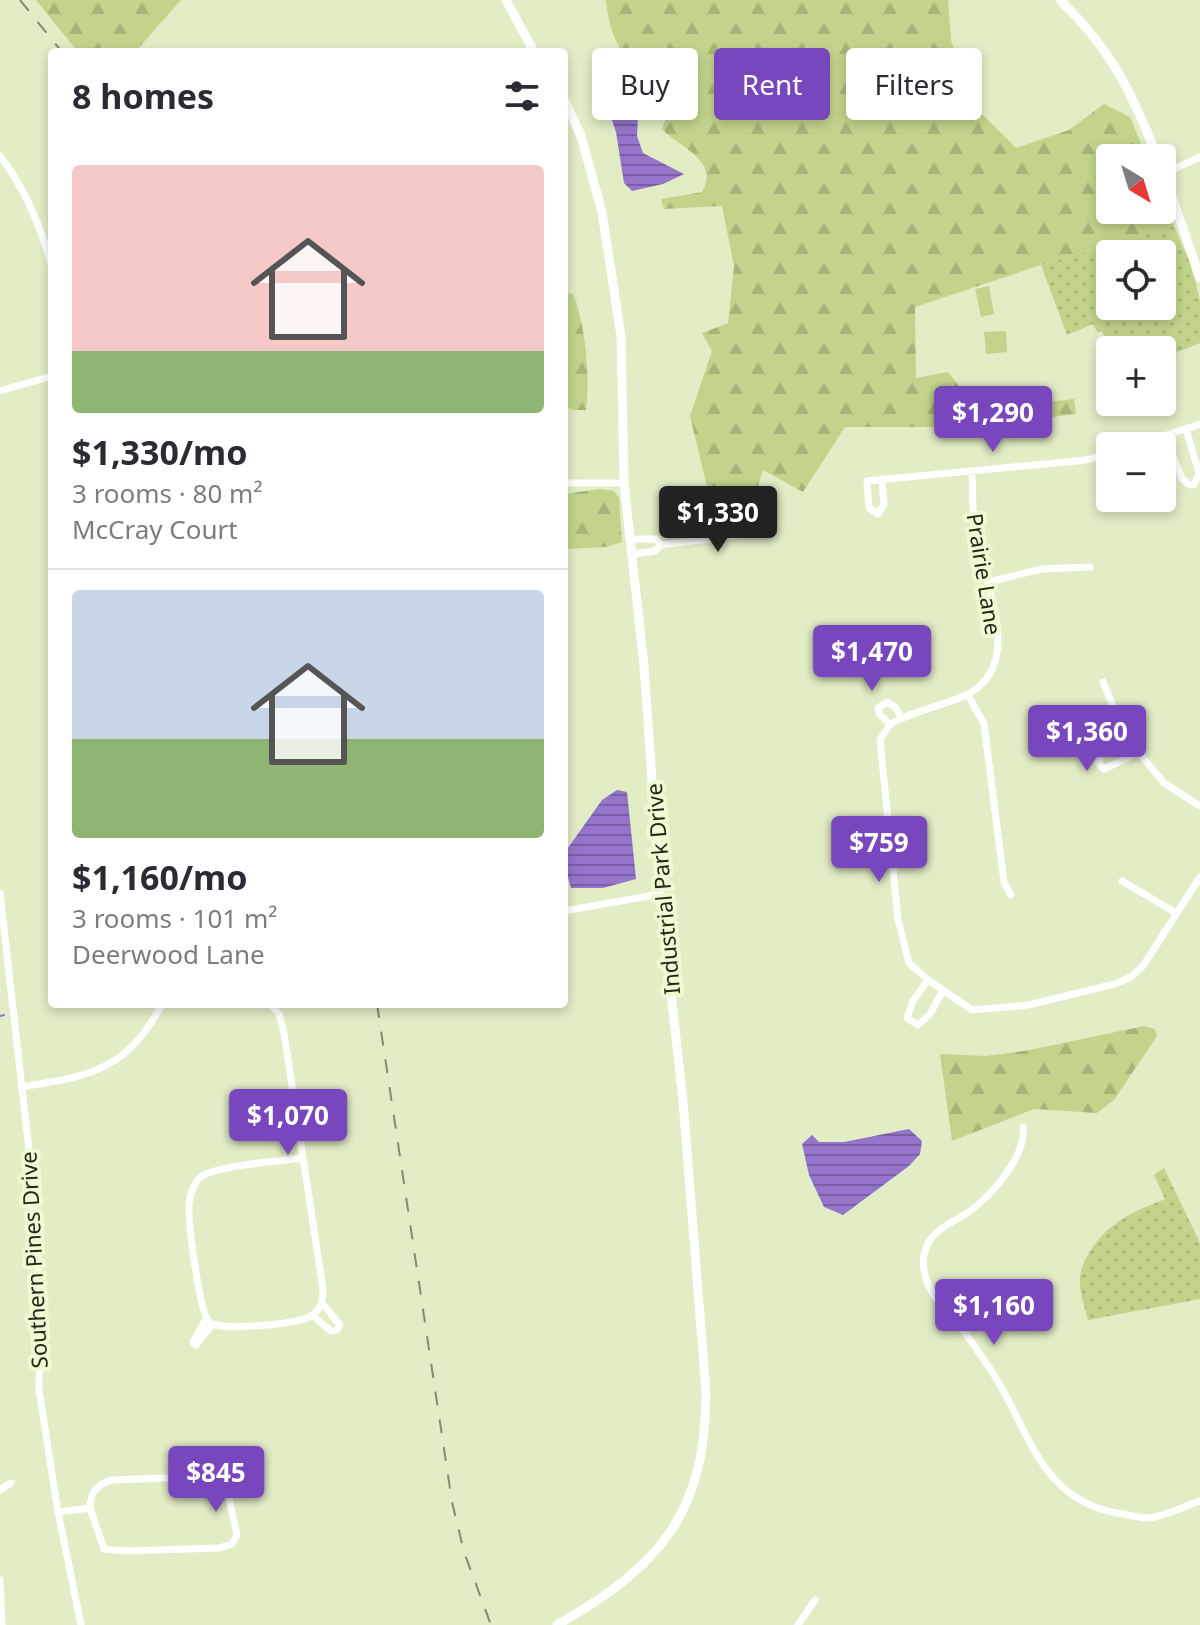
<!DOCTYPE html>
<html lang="en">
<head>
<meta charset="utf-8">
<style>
	:root { --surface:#fff; --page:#f7f7f7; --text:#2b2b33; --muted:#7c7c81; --line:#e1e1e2; --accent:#7846bd }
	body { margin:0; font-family:"Noto Sans",sans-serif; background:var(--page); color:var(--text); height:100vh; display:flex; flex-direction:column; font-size:30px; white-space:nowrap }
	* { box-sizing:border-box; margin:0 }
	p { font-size:26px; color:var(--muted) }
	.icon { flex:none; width:44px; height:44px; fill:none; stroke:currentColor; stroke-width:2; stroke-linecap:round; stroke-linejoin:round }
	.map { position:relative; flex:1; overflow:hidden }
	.sheet { position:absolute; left:48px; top:48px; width:520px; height:960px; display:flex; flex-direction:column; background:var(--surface); border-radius:8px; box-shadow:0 4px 12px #0003 }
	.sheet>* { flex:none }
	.banner { position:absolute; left:592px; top:48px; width:488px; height:72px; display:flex; gap:16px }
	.needle { width:52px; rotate:142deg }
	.buttons { position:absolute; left:1096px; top:144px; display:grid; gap:16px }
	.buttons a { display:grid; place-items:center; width:80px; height:80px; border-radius:8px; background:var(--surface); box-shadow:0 4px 12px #0003; font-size:40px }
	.price { position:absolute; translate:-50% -68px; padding:0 18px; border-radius:8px; background:var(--accent); color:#fff; font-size:26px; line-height:52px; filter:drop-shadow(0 2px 4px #0008) }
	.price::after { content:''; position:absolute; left:50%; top:48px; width:24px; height:18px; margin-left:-12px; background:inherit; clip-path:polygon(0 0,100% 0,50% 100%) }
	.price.active { background:#222; color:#fff }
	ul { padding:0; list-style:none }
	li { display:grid; align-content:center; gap:16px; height:424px; padding:0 24px }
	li+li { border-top:2px solid var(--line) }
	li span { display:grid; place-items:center; height:248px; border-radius:8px; color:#555 }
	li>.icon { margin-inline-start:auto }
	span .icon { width:144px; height:144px; fill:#fffc; stroke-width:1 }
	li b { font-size:34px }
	h2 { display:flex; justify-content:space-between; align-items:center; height:96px; padding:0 24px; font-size:34px }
	.tag { padding:0 28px; border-radius:8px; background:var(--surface); box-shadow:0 4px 12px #0003; font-size:28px; line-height:72px }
	.tag.active { background:var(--accent); color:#fff }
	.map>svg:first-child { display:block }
	.grass { fill:url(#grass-dots); fill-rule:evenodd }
	.forest { fill:url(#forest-firs) }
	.pitch { fill:#c2d48c }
	.water { fill:url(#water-rules) }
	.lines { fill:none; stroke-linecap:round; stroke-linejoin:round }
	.stream { stroke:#9575cc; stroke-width:2 }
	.street { stroke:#fff; stroke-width:7 }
	.secondary { stroke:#fff; stroke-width:9 }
	.rail { stroke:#848b70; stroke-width:2; stroke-dasharray:14 14; stroke-linecap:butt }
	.labels { text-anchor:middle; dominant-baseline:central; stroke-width:8; stroke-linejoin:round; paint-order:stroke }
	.street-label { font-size:22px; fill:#232718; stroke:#eff9d2 }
</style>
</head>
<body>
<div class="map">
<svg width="1200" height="1625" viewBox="0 0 1200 1625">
	<defs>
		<pattern id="grass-dots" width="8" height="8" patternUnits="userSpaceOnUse" patternTransform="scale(2)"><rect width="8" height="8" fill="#c2d48c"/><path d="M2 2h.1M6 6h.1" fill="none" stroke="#a6b678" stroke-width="1.8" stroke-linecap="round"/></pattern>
		<pattern id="forest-firs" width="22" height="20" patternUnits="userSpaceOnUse" patternTransform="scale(2)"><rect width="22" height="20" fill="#c2d48c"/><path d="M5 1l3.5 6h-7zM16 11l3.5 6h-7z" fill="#a6b678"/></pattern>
		<pattern id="water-rules" width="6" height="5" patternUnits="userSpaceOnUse" patternTransform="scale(2)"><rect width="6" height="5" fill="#9575cc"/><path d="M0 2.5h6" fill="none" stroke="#7960a5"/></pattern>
	</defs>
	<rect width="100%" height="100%" fill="#e2ecc5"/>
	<path class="grass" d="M1174,226l16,37 10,37v43l-38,15v-8l-52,1 -8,-20 -5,1 -4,-8 -26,11 -26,-70zM1110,254h52v52h-52z
		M1164,1168l36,75v56l-112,21c-3,-12 -8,-25 -8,-38 -1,-10 4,-20 9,-29 19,-31 44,-41 76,-54l-11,-24z"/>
	<path class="forest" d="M36,0h145l-46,52h-57z
		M606,0h342l3,40 20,63 45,45 53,-18 35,-26 26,13 17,41h-37v52h52v-14l12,30 -133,39 -126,42 1,71 32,-6 30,38 96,-11 2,15 -102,13h-129l-42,65 -40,-22 -18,57 -28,1 -27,-112 22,-65 -10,-18 26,-10 6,-57 -12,-60 -58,3 -3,-10 41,-7c18,-32 -22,-44 -40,-63l8,-22c-34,-38 -59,-53 -64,-107z
		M564,292l9,2c13,32 17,82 13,116h-13l-9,-5z
		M600,489l14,2 5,7 3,44 -16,5 -42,2v-55z
		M1144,1026l11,3 2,7 -43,64 -17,13 -63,-4 -82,32 -12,-87 46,2 44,-6z"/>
	<path class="pitch" d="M989,286l5,28 -13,3 -6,-28z
		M1006,331l1,21 -21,2 -2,-22z"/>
	<path class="water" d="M605,87l10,1 23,27 -1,21 6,17 41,21 -21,10 -31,7 -8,-8 -8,-51 -14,-41z
		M617,790l10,2 9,87 -33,9h-32l-5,-18 -1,-18 37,-52z
		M909,1129l13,12 -2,13 -11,12 -66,49 -19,-8 -15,-32 -7,-31 10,-9 7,7h25z"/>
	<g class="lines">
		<path class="stream" d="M0,1016l4,-1"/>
		<path class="street" d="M0,156c25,32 41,72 52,111
			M1165,173l35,-16
			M0,391l52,-15
			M1165,437l17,41 6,6 6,1 5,-12 -13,-44
			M1133,446l67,-22
			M972,471c1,21 0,42 3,62 7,49 54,133 -11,163 -16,8 -64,19 -74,29 -4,4 -7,11 -10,15l18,179 11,44 19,17 44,30 56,-5 87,-21 16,-7 12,-11 57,-89
			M882,479l2,26 -6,9 -9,-6 -2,-27 219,-21 24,-7
			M564,483h60
			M630,539h26l5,6
			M632,554l23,-3 6,-6 111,-14
			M988,582l54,-13 48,-2
			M1103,682l23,55 38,46 36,23
			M968,695l16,29 20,158 7,13
			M890,724l-10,-9 -2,-7 9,-6 8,5 6,10
			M1126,737l-24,16 -4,10 6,6 34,-16
			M1122,881l54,32
			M0,893l29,257 11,142 -1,98 19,122 23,113
			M564,911l96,-17
			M928,980l-15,21 -6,17 11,7 12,-11 12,-22
			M270,1004l9,10 5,19 39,256c0,11 -2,20 -11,27 -13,8 -90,15 -102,7 -11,-9 -22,-103 -21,-119 1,-10 5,-22 12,-27 16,-12 81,-16 102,-19
			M21,1087c70,-11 105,-16 141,-83
			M1023,1127c4,28 -31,68 -53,84 -20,14 -41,18 -46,44 -5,32 22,56 41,78 8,10 14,20 21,30 42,57 48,135 131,150 9,1 21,5 30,5 17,-1 37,-12 53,-17
			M312,1315l19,16 6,-1 3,-5 -18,-22
			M206,1319l-13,23 3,3 16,-20
			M0,1490l11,-7
			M58,1512l32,-4c1,-17 6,-22 21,-28l106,-4 8,4 12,55 -5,9 -13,4 -94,3 -21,-2 -14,-41
			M0,1580l2,45
			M798,1625l17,-25"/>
		<path class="secondary" d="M506,0l28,52
			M1060,0c53,51 71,92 98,158
			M1162,167l38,111
			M557,1625c102,-58 149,-111 149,-233l-23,-291 -23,-207 -16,-228 -20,-183 -3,-147 -19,-124 -21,-76 -17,-37"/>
		<path class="rail" d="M20,0l42,52
			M377,1004l75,498 12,50 27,73"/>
	</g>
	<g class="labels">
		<g class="street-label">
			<text transform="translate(985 574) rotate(81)">Prairie Lane</text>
			<text transform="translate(662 889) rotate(-95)">Industrial Park Drive</text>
			<text transform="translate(33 1260) rotate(-93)">Southern Pines Drive</text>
		</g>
	</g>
</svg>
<div class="buttons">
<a><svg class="needle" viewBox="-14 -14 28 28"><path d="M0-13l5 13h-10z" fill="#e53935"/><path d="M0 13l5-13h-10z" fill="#7c7c81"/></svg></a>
<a><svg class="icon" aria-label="locate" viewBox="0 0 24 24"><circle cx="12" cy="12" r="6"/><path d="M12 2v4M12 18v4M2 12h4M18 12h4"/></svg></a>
<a>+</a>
<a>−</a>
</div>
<b class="price" style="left:993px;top:454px">$1,290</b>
<b class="price active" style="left:718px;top:554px">$1,330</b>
<b class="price" style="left:872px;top:693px">$1,470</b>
<b class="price" style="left:1087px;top:773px">$1,360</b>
<b class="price" style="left:879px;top:884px">$759</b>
<b class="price" style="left:288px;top:1157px">$1,070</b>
<b class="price" style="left:994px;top:1347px">$1,160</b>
<b class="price" style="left:216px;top:1514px">$845</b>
<div class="banner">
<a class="tag">Buy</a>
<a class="tag active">Rent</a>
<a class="tag">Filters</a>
</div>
<section class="sheet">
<h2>8 homes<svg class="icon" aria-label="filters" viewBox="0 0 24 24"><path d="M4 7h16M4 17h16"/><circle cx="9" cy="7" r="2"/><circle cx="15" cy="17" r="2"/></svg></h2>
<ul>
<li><span style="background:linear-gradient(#f6c9c9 75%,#8fb573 0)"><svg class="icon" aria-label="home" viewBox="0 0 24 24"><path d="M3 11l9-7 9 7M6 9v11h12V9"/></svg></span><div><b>$1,330/mo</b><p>3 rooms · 80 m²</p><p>McCray Court</p></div></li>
<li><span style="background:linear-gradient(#c9d6e8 60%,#8fb573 0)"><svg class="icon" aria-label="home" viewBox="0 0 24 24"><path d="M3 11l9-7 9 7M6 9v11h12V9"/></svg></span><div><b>$1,160/mo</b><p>3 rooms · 101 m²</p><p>Deerwood Lane</p></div></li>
</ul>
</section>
</div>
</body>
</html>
